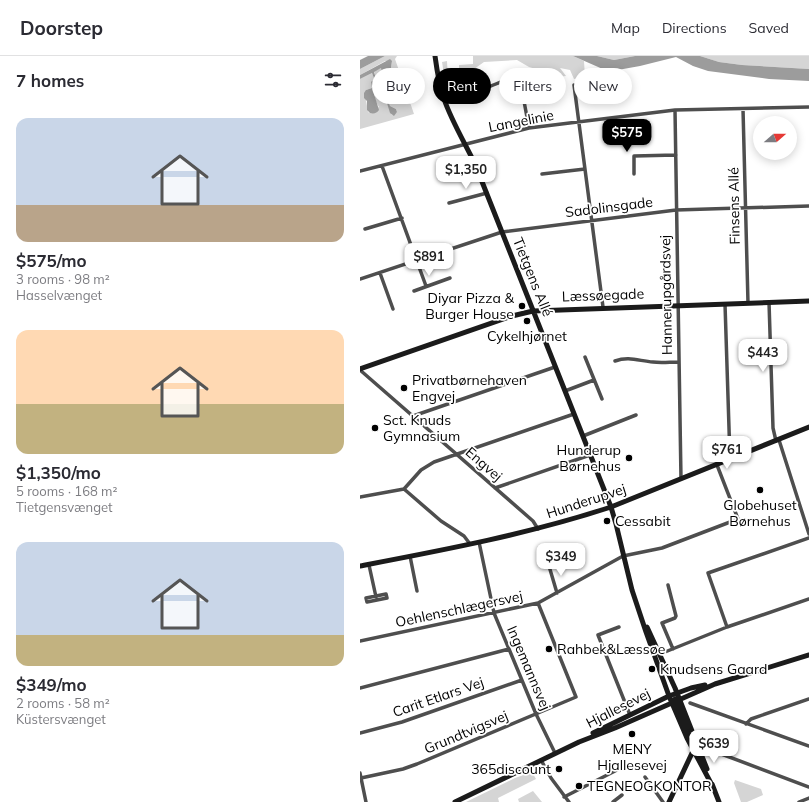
<!DOCTYPE html>
<html lang="en">
<head>
<meta charset="utf-8">
<style>
	:root { --surface:#fff; --page:#f2f2f3; --text:#2b2b33; --muted:#7c7c81; --line:#e1e1e2; --accent:#000 }
	body { margin:0; font-family:Mulish,sans-serif; background:var(--page); color:var(--text); height:100vh; display:flex; flex-direction:column; font-size:15px; white-space:nowrap }
	* { box-sizing:border-box; margin:0 }
	p { font-size:13px; color:var(--muted) }
	.icon { flex:none; width:22px; height:22px; fill:none; stroke:currentColor; stroke-width:2; stroke-linecap:round; stroke-linejoin:round }
	.map { position:relative; flex:1; overflow:hidden }
	.details { display:flex; flex-direction:column; background:var(--surface); width:360px }
	.details>* { flex:none }
	.banner { position:absolute; left:12px; top:12px; width:377px; height:36px; display:flex; gap:8px }
	.needle { width:26px; rotate:70deg }
	.fabs { position:absolute; left:393px; top:60px; display:grid; gap:8px }
	.fabs a { display:grid; place-items:center; width:44px; height:44px; border-radius:50%; background:var(--surface); box-shadow:0 2px 10px #0003; font-size:20px }
	.price { position:absolute; translate:-50% -34px; padding:0 9px; border-radius:8px; background:#fff; color:#222; font-size:13px; line-height:26px; filter:drop-shadow(0 1px 2px #0008) }
	.price::after { content:''; position:absolute; left:50%; top:24px; width:12px; height:9px; margin-left:-6px; background:inherit; clip-path:polygon(0 0,100% 0,50% 100%) }
	.price.current { background:var(--accent); color:#fff }
	ul { padding:0; list-style:none }
	li { display:grid; align-content:center; gap:8px; height:212px; padding:0 16px }
	li span { display:grid; place-items:center; height:124px; border-radius:12px; color:#555 }
	li>.icon { margin-inline-start:auto }
	span .icon { width:72px; height:72px; fill:#fffc; stroke-width:1 }
	li b { font-size:17px }
	h2 { display:flex; justify-content:space-between; align-items:center; height:48px; padding:0 16px; font-size:17px }
	.tag { padding:0 14px; border-radius:18px; background:var(--surface); box-shadow:0 2px 10px #0003; font-size:14px; line-height:36px }
	.tag.current { background:var(--accent); color:#fff }
	header { display:flex; align-items:center; gap:24px; box-sizing:border-box; height:56px; padding:0 20px; background:var(--surface); border-bottom:1px solid var(--line) }
	header strong { font-size:19px }
	nav { display:flex; gap:22px; margin-inline-start:auto; font-size:14px }
	main { display:flex; flex:1; min-height:0 }
	.map>svg:first-child { display:block }
	.green { fill:#d5d5d5 }
	.water { fill:#9c9c9c }
	.lines { fill:none; stroke-linecap:round; stroke-linejoin:round }
	.street { stroke:#4e4e4e; stroke-width:3.5 }
	.secondary { stroke:#1b1b1b; stroke-width:5 }
	.poi-dot { fill:#000; stroke:#fff; stroke-width:1.5 }
	.labels { text-anchor:middle; dominant-baseline:central; stroke-width:3.5; stroke-linejoin:round; paint-order:stroke }
	.street-label { font-size:14px; fill:#000; stroke:#fff }
	.poi-label { font-size:14px; fill:#000; stroke:#fff; text-anchor:start }
</style>
</head>
<body>
<header>
<strong>Doorstep</strong>
<nav><a>Map</a><a>Directions</a><a>Saved</a></nav>
</header>
<main>
<section class="details">
<h2>7 homes<svg class="icon" aria-label="filters" viewBox="0 0 24 24"><path d="M4 7h16M4 17h16"/><circle cx="9" cy="7" r="2"/><circle cx="15" cy="17" r="2"/></svg></h2>
<ul>
<li><span style="background:linear-gradient(#c9d6e8 70%,#b9a48a 0)"><svg class="icon" aria-label="home" viewBox="0 0 24 24"><path d="M3 11l9-7 9 7M6 9v11h12V9"/></svg></span><div><b>$575/mo</b><p>3 rooms · 98 m²</p><p>Hasselvænget</p></div></li>
<li><span style="background:linear-gradient(#ffd9b3 60%,#c2b280 0)"><svg class="icon" aria-label="home" viewBox="0 0 24 24"><path d="M3 11l9-7 9 7M6 9v11h12V9"/></svg></span><div><b>$1,350/mo</b><p>5 rooms · 168 m²</p><p>Tietgensvænget</p></div></li>
<li><span style="background:linear-gradient(#c9d6e8 75%,#c2b280 0)"><svg class="icon" aria-label="home" viewBox="0 0 24 24"><path d="M3 11l9-7 9 7M6 9v11h12V9"/></svg></span><div><b>$349/mo</b><p>2 rooms · 58 m²</p><p>Küstersvænget</p></div></li>
</ul>
</section>
<div class="map">
<svg width="449" height="746" viewBox="0 0 449 746">
	<rect width="100%" height="100%" fill="#fff"/>
	<path class="green" d="M25,0h12l-2,3 19,55 -54,15v-50l12,-6 5,13 -1,2h-1l-1,-6h-3l1,6 -6,2v10l2,12 2,1 9,-6c-5,-7 -7,-15 2,-20 5,8 7,19 11,28l5,-3 -1,-3 -6,-3 -6,-18 -6,-3 -4,-14 7,-3 1,5 4,3 12,26 2,-1 -10,-27 2,-13h-7l-25,14v-6z
		M113,0h100l11,5 1,16 -11,2 -4,-9 -10,-2 6,8 -18,2 -5,-7 -14,-4 -12,-7 -33,2 -27,19 -6,12c-7,-7 -7,-21 -9,-31l5,-1 1,20 7,-1 4,-7v-8l14,-1z
		M237,0h38l-21,4z
		M340,0h109v13l-67,-4 -23,-3z
		M172,716l4,7 -38,19 1,4h-33l49,-24z
		M375,724l26,9 2,6 -16,7h-6l-7,-19z
		M173,735l9,11h-23l-1,-3z"/>
	<path class="water" d="M8,0h17l-25,13v-9z
		M213,0h24l17,4 21,-4h65l19,6 23,3 67,4v12l-40,-2 -61,-8 -15,-5 -17,-9 -36,9 -28,5 -7,-1z
		M30,3l2,2 -2,13 10,27v2l-3,-3 -11,-24 -4,-3 -1,-5 -7,4 4,13 6,3 6,18 6,3 1,3 -3,4 -4,-3 -6,-20 -3,-6 -5,3 -2,4 5,16c-2,3 -5,4 -9,3l-3,-3v-9l-3,-3v-5l2,-3 6,-2 -1,-6 1,-1 2,1 1,6 2,-2 -5,-13 -12,6v-4z"/>
	<g class="lines">
		<path class="street" d="M214,29l29,222
			M104,42c11,-5 39,-19 50,-19 3,1 5,3 7,6l8,43
			M383,53l5,194
			M315,54l6,369
			M22,110l44,120
			M0,115l169,-43 146,-18 134,-3
			M182,118l43,-5
			M274,118v-18l42,-1
			M89,147l38,-10
			M5,173l37,-11
			M20,217l13,36
			M0,223l142,-47 174,-22 133,-4
			M54,235l36,-13
			M409,246l4,126 3,13
			M365,248l5,155
			M225,301l17,42
			M255,305c14,-5 24,0 38,1 8,1 17,0 25,0
			M0,314l173,151 5,8
			M205,335l29,-11
			M53,360l142,-49
			M223,380l53,-21
			M419,384l30,94
			M135,432l95,-33
			M44,433l17,-19 13,-8 140,-48
			M0,441l44,-8 37,32 23,15 6,8
			M119,486l15,71 42,101 19,39
			M50,500l7,35
			M9,509l7,32
			M189,510l8,27
			M308,529l8,31 -1,2 -13,5 11,26
			M26,538l1,4 -20,4 -1,-4z
			M259,571l-21,8 32,80
			M367,571l-19,-54 101,-35
			M0,585l178,-38 85,-47 39,-8 76,-29 -21,-54
			M300,598l67,-27 82,-28
			M0,632l149,-39
			M330,647l119,43
			M386,668l5,-5 58,-20
			M0,677l42,-11 120,-42
			M348,693l101,38
			M181,704l10,18 18,24
			M0,717l6,29
			M285,721l18,25
			M1,722l42,-9 14,-5 159,-67 -38,-94
			M204,741l53,-27
			M253,746l9,-7
			M439,746l10,-4"/>
		<path class="secondary" d="M75,0c2,15 4,29 9,43 8,23 21,44 31,65l136,343 5,17 16,66 14,42 23,64 18,42 26,49
			M0,313l152,-53 21,-5 276,-10
			M0,510c84,-16 169,-32 251,-59l198,-80
			M287,571l28,61 32,81
			M315,643l14,35
			M233,677l76,-37 22,-8 14,-3
			M352,728l7,18
			M95,746l124,-60 36,-14 100,-44 94,-29
			M309,746l24,-51"/>
	</g>
	<g class="poi-dot">
		<circle cx="162" cy="250" r="4"/>
		<circle cx="167" cy="265" r="4"/>
		<circle cx="44" cy="332" r="4"/>
		<circle cx="15" cy="372" r="4"/>
		<circle cx="269" cy="402" r="4"/>
		<circle cx="400" cy="434" r="4"/>
		<circle cx="247" cy="465" r="4"/>
		<circle cx="189" cy="593" r="4"/>
		<circle cx="292" cy="613" r="4"/>
		<circle cx="272" cy="678" r="4"/>
		<circle cx="199" cy="713" r="4"/>
		<circle cx="219" cy="730" r="4"/>
	</g>
	<g class="labels">
		<g class="street-label">
			<text transform="translate(161 65) rotate(-11)">Langelinie</text>
			<text transform="translate(374 150) rotate(-91)">Finsens Allé</text>
			<text transform="translate(249 151) rotate(-7)">Sadolinsgade</text>
			<text transform="translate(173 221) rotate(68)">Tietgens Allé</text>
			<text transform="translate(243 239) rotate(-2)">Læssøegade</text>
			<text transform="translate(306 239) rotate(-91)">Hannerupgårdsvej</text>
			<text transform="translate(124 408) rotate(41)">Engvej</text>
			<text transform="translate(226 445) rotate(-18)">Hunderupvej</text>
			<text transform="translate(99 553) rotate(-12)">Oehlenschlægersvej</text>
			<text transform="translate(169 612) rotate(67)">Ingemannsvej</text>
			<text transform="translate(78 641) rotate(-19)">Carit Etlars Vej</text>
			<text transform="translate(258 652) rotate(-27)">Hjallesevej</text>
			<text transform="translate(106 676) rotate(-23)">Grundtvigsvej</text>
		</g>
		<g class="poi-label">
			<text x="154" y="242" text-anchor="end">Diyar Pizza &amp;<tspan x="154" dy="16">Burger House</tspan></text>
			<text x="167" y="280" text-anchor="middle">Cykelhjørnet</text>
			<text x="52" y="324">Privatbørnehaven<tspan x="52" dy="16">Engvej</tspan></text>
			<text x="23" y="364">Sct. Knuds<tspan x="23" dy="16">Gymnasium</tspan></text>
			<text x="261" y="394" text-anchor="end">Hunderup<tspan x="261" dy="16">Børnehus</tspan></text>
			<text x="400" y="449" text-anchor="middle">Globehuset<tspan x="400" dy="16">Børnehus</tspan></text>
			<text x="255" y="465">Cessabit</text>
			<text x="197" y="593">Rahbek&amp;Læssøe</text>
			<text x="300" y="613">Knudsens Gaard</text>
			<text x="272" y="693" text-anchor="middle">MENY<tspan x="272" dy="16">Hjallesevej</tspan></text>
			<text x="191" y="713" text-anchor="end">365discount</text>
			<text x="227" y="730">TEGNEOGKONTOR</text>
		</g>
	</g>
</svg>
<div class="fabs">
<a><svg class="needle" viewBox="-14 -14 28 28"><path d="M0-13l5 13h-10z" fill="#e53935"/><path d="M0 13l5-13h-10z" fill="#7c7c81"/></svg></a>
</div>
<b class="price current" style="left:267px;top:97px">$575</b>
<b class="price" style="left:106px;top:134px">$1,350</b>
<b class="price" style="left:69px;top:221px">$891</b>
<b class="price" style="left:403px;top:317px">$443</b>
<b class="price" style="left:367px;top:414px">$761</b>
<b class="price" style="left:201px;top:521px">$349</b>
<b class="price" style="left:354px;top:708px">$639</b>
<div class="banner">
<a class="tag">Buy</a>
<a class="tag current">Rent</a>
<a class="tag">Filters</a>
<a class="tag">New</a>
</div>
</div>
</main>
</body>
</html>
